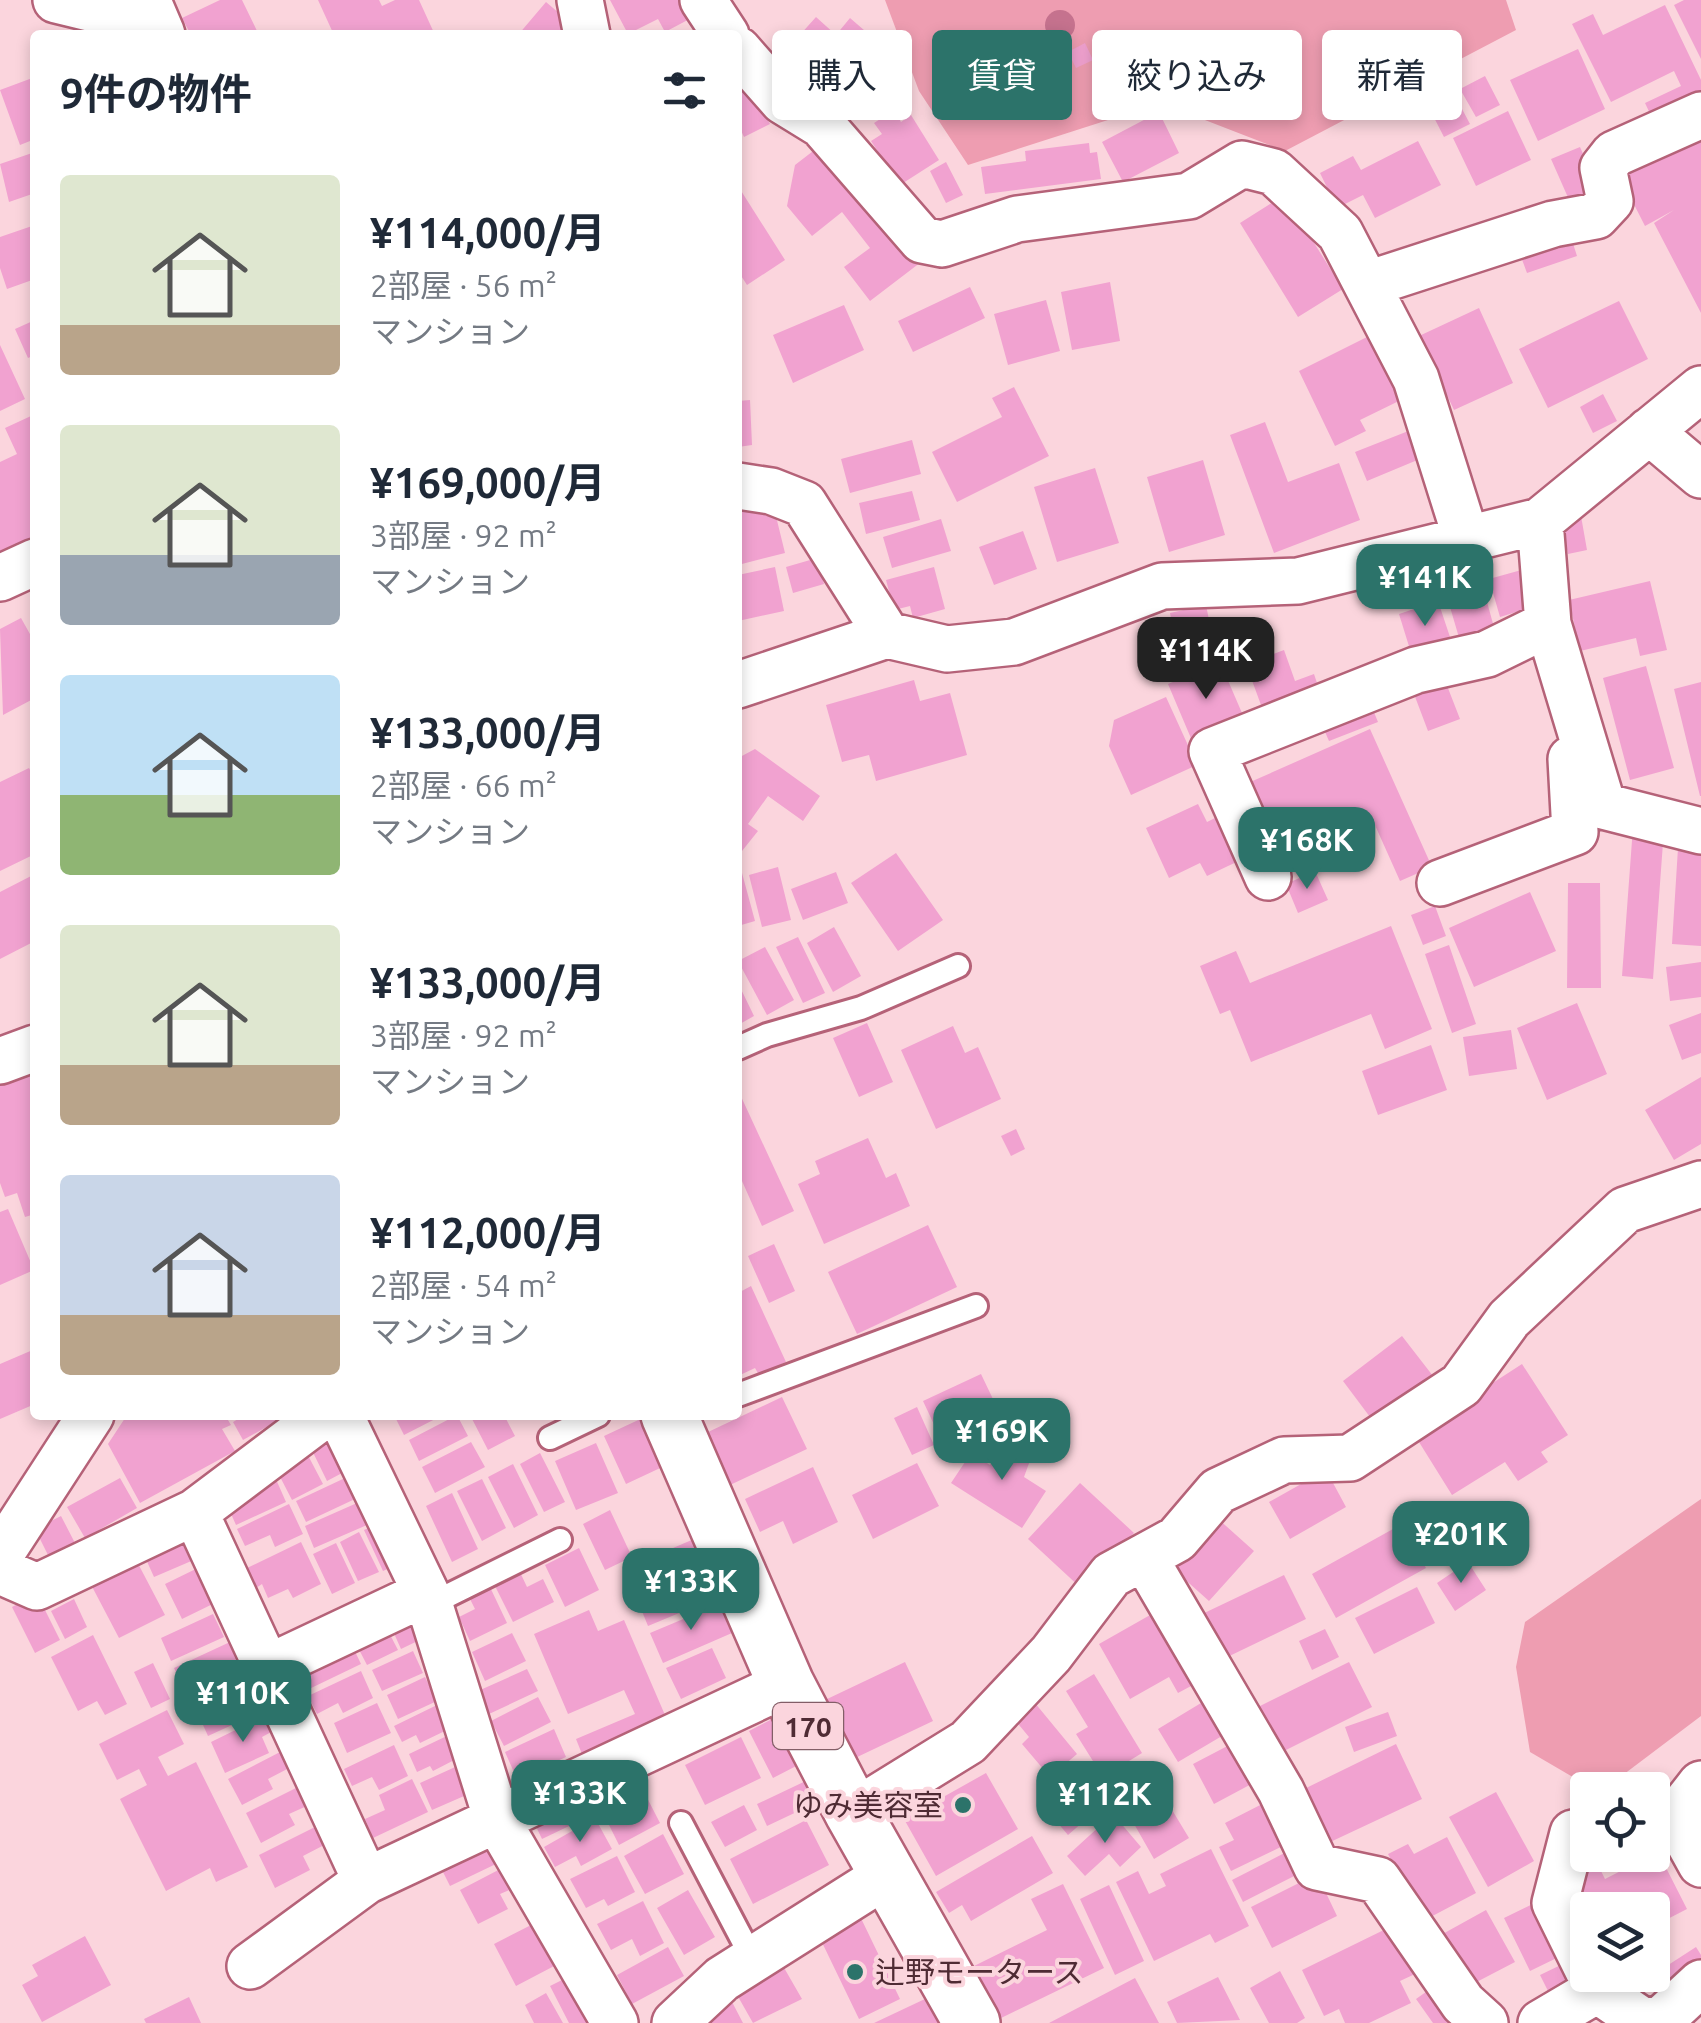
<!DOCTYPE html>
<html lang="ja">
<head>
<meta charset="utf-8">
<style>
	:root { --surface:#fff; --page:#f2f2f3; --text:#1f2937; --muted:#747a83; --accent:#2c736a }
	body { margin:0; font-family:Ubuntu,"Noto Sans JP",sans-serif; background:var(--page); color:var(--text); height:100vh; display:flex; flex-direction:column; font-size:38px; white-space:nowrap }
	* { box-sizing:border-box; margin:0 }
	p { font-size:32px; color:var(--muted) }
	.icon { flex:none; width:55px; height:55px; fill:none; stroke:currentColor; stroke-width:2; stroke-linecap:round; stroke-linejoin:round }
	.map { position:relative; flex:1; overflow:hidden }
	.sheet { position:absolute; left:30px; top:30px; width:712px; height:1390px; display:flex; flex-direction:column; background:var(--surface); border-radius:10px; box-shadow:0 5px 15px #0003 }
	.sheet>* { flex:none }
	.banner { position:absolute; left:772px; top:30px; width:778px; height:90px; display:flex; gap:20px }
	.controls { position:absolute; left:1570px; top:1772px; display:grid; gap:20px }
	.controls a { display:grid; place-items:center; width:100px; height:100px; border-radius:10px; background:var(--surface); box-shadow:0 5px 15px #0003; font-size:50px }
	.price { position:absolute; translate:-50% -85px; padding:0 22px; border-radius:20px; background:var(--accent); color:#fff; font-size:32px; line-height:65px; filter:drop-shadow(0 2px 5px #0008) }
	.price::after { content:''; position:absolute; left:50%; top:60px; width:30px; height:22px; margin-left:-15px; background:inherit; clip-path:polygon(0 0,100% 0,50% 100%) }
	.price.selected { background:#222; color:#fff }
	ul { padding:0; list-style:none }
	li { display:flex; align-items:center; gap:30px; height:250px; padding:0 30px }
	li span { display:grid; place-items:center; flex:none; width:280px; height:200px; border-radius:10px; color:#555 }
	li>.icon { margin-inline-start:auto }
	span .icon { width:120px; height:120px; fill:#fffc; stroke-width:1 }
	li b { font-size:42px }
	h2 { display:flex; justify-content:space-between; align-items:center; height:120px; padding:0 30px; font-size:42px }
	.tag { padding:0 35px; border-radius:10px; background:var(--surface); box-shadow:0 5px 15px #0003; font-size:35px; line-height:90px }
	.tag.selected { background:var(--accent); color:#fff }
	.map>svg:first-child { display:block }
	.green { fill:#ee9db1 }
	.building { fill:#f1a2d0 }
	.lines { fill:none; stroke-linecap:round; stroke-linejoin:round }
	.service-casing { stroke:#b56278; stroke-width:28 }
	.minor-casing { stroke:#b56278; stroke-width:50 }
	.trunk-casing { stroke:#b56278; stroke-width:60 }
	.service { stroke:#fff; stroke-width:22 }
	.minor { stroke:#fff; stroke-width:45 }
	.trunk { stroke:#fff; stroke-width:55 }
	.tree { fill:#c5728e }
	.poi-dot { fill:#2c736a; stroke:#fbd5dd; stroke-width:4 }
	.labels { text-anchor:middle; dominant-baseline:central; stroke-width:8; stroke-linejoin:round; paint-order:stroke }
	.shield { fill:#fbd5dd; stroke:#835e67; stroke-width:2.5 }
	.shield-label { font-size:28px; font-weight:bold; fill:#4f2b34 }
	.poi-label { font-size:30px; fill:#4f2b34; stroke:#fbd5dd; text-anchor:end }
</style>
</head>
<body>
<div class="map">
<svg width="1701" height="2023" viewBox="0 0 1701 2023">
	<rect width="100%" height="100%" fill="#fbd5dd"/>
	<path class="green" d="M885,0h621l10,30 -231,121 -124,-48 -193,62 -49,-74z
		M1701,1499v217l-98,74h-8l-65,-38 -14,-85 9,-45z"/>
	<path class="building" d="M220,0h22l17,35h-68l-9,-17z
		M318,0h61l3,6 13,-6h24l16,35h-101z
		M610,0h82l7,14 -34,18 -7,-13 -30,15z
		M1684,0h17v59l-27,-54z
		M546,2l27,23 -8,10h-47z
		M1665,5l36,75v17l-48,23 -8,-17 36,-17 -7,-15 -63,31 -39,-78 21,-10 10,21z
		M816,17l20,18 14,-17 29,25 -26,31 -13,-11 -15,16 -12,-11 -8,9 -24,-21z
		M1085,43l8,17 -17,8 -8,-16z
		M1578,49l27,60 -67,32 -28,-61z
		M1485,76l15,29 -24,12 -16,-28z
		M35,77v62l-15,6 -20,-55z
		M746,79l24,45 -26,13 -6,-13v-41z
		M1452,90l18,34 -26,13 -18,-35z
		M894,110l7,12 10,-7 28,45 -39,25 -29,-44 11,-7 -8,-11z
		M1508,111l23,49 -55,26 -23,-48z
		M1159,112l20,41 -56,29 -21,-40z
		M1701,128v185l-47,-90 20,-13 -29,16 -30,-59z
		M830,138l95,121 -55,42 -26,-34 26,-19 -28,-36 -30,24 -25,-30 8,-41z
		M1418,141l23,44 -66,33 -12,-23 -26,13 -17,-35 33,-17 8,14z
		M1089,143l1,10 7,-1 4,27 -116,15 -4,-27 45,-6 -1,-10z
		M1580,147l23,52 -29,12 -23,-52z
		M35,152v41l-26,9 -9,-38z
		M946,162l17,33 -17,8 -16,-32z
		M738,186l47,74 -38,25 -9,-14z
		M1284,195l59,94 -45,28 -58,-94z
		M35,225v54l-28,10 -7,-21v-31z
		M1568,228l9,28 -50,17 -10,-27z
		M1110,282l10,59 -48,9 -11,-58z
		M970,287l15,31 -72,34 -15,-31z
		M1046,300l14,51 -52,14 -14,-51z
		M1619,301l29,58 -100,49 -29,-59z
		M844,305l20,45 -71,33 -20,-48z
		M1479,308l34,75 -59,27 -35,-74z
		M35,320v35l-7,3 -13,-29z
		M1371,335l32,64 -43,21 6,11 -31,15 -36,-75z
		M0,345l25,54 -25,12z
		M1014,387l35,69 -92,46 -25,-50 70,-35 -10,-19z
		M1603,394l14,27 -24,12 -13,-26z
		M750,400l2,45 -14,2v-46z
		M31,416l4,9v114l-35,16v-93l17,-8 -12,-26z
		M1265,422l23,60 51,-19 21,57 -86,33 -44,-118z
		M1416,428l11,28 -60,25 -12,-29z
		M912,440l9,34 -71,19 -9,-34z
		M1203,460l22,75 -56,17 -22,-75z
		M1095,468l24,75 -62,19 -23,-75z
		M912,491l8,29 -54,14 -7,-31z
		M773,504l12,49 -47,12v-52z
		M1581,516l6,34 -19,4 -7,-34z
		M941,519l10,32 -59,17 -9,-31z
		M1023,531l14,38 -43,16 -15,-38z
		M817,558l7,26 -31,9 -7,-26z
		M775,567l9,44 -46,10v-46z
		M934,567l11,42 -32,9 -3,-12 -16,4 -8,-30z
		M1525,569l11,37 -36,11 -11,-38z
		M1481,580l14,51 -35,10 -10,-34 20,-6 -5,-17z
		M1650,581l17,69 -27,6 -4,-18 -56,13 -11,-51z
		M1438,601l14,42 -40,13 -13,-42z
		M1206,605l8,40 -36,8 -8,-40z
		M21,618l14,25v55l-32,17 -3,-86z
		M1284,650l11,31 19,-7 7,21 -56,21 -19,-52z
		M1220,662l25,58 -52,23 -25,-59z
		M1646,666l28,102 -44,12 -27,-102z
		M914,680l6,21 30,-8 17,62 -91,26 -7,-26 -27,7 -16,-57z
		M1701,682v114h-1l-26,-107z
		M1446,683l14,36 -32,12 -14,-37z
		M1166,697l31,68 -66,30 -22,-49 5,-26z
		M1371,705l7,17 -49,19 -7,-16z
		M1370,729l62,138 -32,14 -30,-67 -90,41 -32,-72z
		M755,749l65,47 -17,25 -35,-25 -20,28 10,7 -16,20 -4,-3v-96l2,5z
		M29,768l6,11v75l-35,17v-89z
		M1198,804l9,18 18,-9 22,44 -40,19 -7,-13 -31,15 -23,-50z
		M1633,827l31,2 -11,150 -31,-3z
		M1678,848l23,1v97l-29,-2z
		M896,853l47,67 -45,31 -47,-68z
		M778,867l13,53 -29,7 -13,-52z
		M1315,871l13,29 -30,13 -12,-29z
		M836,872l12,31 -45,17 -12,-31z
		M742,873l13,48 -17,5v-51z
		M35,874v67l-35,18v-67z
		M1568,883h32l1,105h-34z
		M1530,892l26,59 -82,36 -25,-59z
		M1435,906l11,30 -23,9 -12,-30z
		M1391,926l41,103 -47,20 -14,-35 -120,48 -21,-52 -10,4 -20,-48 36,-15 14,32z
		M834,927l27,49 -28,16 -26,-49z
		M798,937l27,56 -22,10 -27,-56z
		M1449,945l27,79 -24,9 -27,-79z
		M765,947l29,53 -27,15 -29,-54z
		M1701,962v35l-31,4 -4,-34z
		M738,983l16,33 -16,9z
		M1577,1003l30,71 -60,26 -30,-72z
		M1701,1013v40l-19,7 -13,-35z
		M867,1023l26,59 -34,15 -26,-59z
		M953,1026l12,27 13,-6 23,52 -65,30 -35,-79z
		M1511,1030l6,39 -48,7 -6,-39z
		M1431,1045l16,45 -69,25 -16,-44z
		M35,1056v158l-10,3 -8,-24 -12,4 -5,-14v-116z
		M1701,1077v67l-27,16 -29,-50z
		M738,1090l56,121 -32,15 -24,-54z
		M1016,1129l9,20 -14,7 -10,-20z
		M868,1138l18,40 10,-5 14,33 -86,38 -26,-60 22,-10 -5,-13z
		M8,1209l26,61 -34,15v-73z
		M928,1225l29,62 -100,47 -29,-62z
		M774,1244l21,47 -26,12 -21,-47z
		M751,1286l35,76 -27,13 -4,-7 -17,8v-83z
		M1402,1336l31,40 -60,45 -30,-40z
		M35,1349v55l-35,15v-55z
		M1522,1364l46,71 -27,17 7,10 -30,19 -13,-19 -53,33 -38,-61z
		M981,1374l22,46 -58,28 -22,-47z
		M782,1397l25,52 -77,36 -24,-52z
		M917,1407l17,38 -22,10 -18,-37z
		M127,1415h98l6,10 -9,4 13,22 -95,52 -32,-59z
		M245,1415h31l3,5 -36,20 -10,-18z
		M394,1415h49l-39,20z
		M457,1415l11,21 -49,25 -10,-21z
		M470,1415h34l11,21 -27,14z
		M649,1415l24,47 -47,22 -22,-48z
		M323,1428l21,44 -17,9 -22,-45z
		M1006,1439l26,16 -8,22 22,14 -24,37 -71,-45 20,-30 19,12z
		M301,1442l22,42 -31,16 -16,-31z
		M471,1442l14,25 -50,26 -13,-26z
		M596,1443l22,50 -42,17 -21,-49z
		M540,1453l25,49 -21,10 -24,-48z
		M917,1463l22,43 -66,33 -21,-44z
		M513,1464l25,51 -24,13 -26,-51z
		M813,1467l25,55 -45,22 -10,-23 -23,11 -15,-33z
		M271,1468l15,34 -50,23 -8,-18z
		M1326,1470l20,37 -56,32 -21,-37z
		M120,1478l17,30 -52,30 -18,-31z
		M345,1478l10,21 -49,23 -10,-21z
		M482,1479l24,49 -24,13 -25,-50z
		M1080,1483l54,50 -52,56 -54,-50z
		M452,1493l26,56 -26,13 -26,-56z
		M357,1503l10,22 -53,23 -9,-22z
		M289,1504l14,30 -28,13 -5,-12 -25,11 -8,-17z
		M610,1510l22,47 -27,13 -22,-46z
		M61,1516l14,27 -26,14 -14,-28z
		M1216,1517l38,34 -45,50 -38,-34z
		M384,1521l19,41 -20,9 -19,-41z
		M1402,1524l24,44 -90,50 -24,-44z
		M359,1532l20,40 -21,9 -18,-39z
		M193,1534l10,22 -49,21 -14,-31z
		M694,1539l11,26 -71,30 -10,-26z
		M301,1542l20,42 -28,14 -5,-9 -20,9 -6,-14 -6,4 -9,-20z
		M336,1543l19,40 -23,11 -19,-40z
		M579,1548l20,42 -34,17 -20,-42z
		M133,1554l32,61 -46,23 -32,-61z
		M1468,1562l18,28 -31,21 -18,-28z
		M206,1564l17,35 -41,20 -17,-35z
		M519,1570l8,17 16,-8 11,23 -41,20 -20,-40z
		M709,1570l11,26 -72,30 -11,-27z
		M1284,1575l22,44 -87,42 -21,-45z
		M489,1585l18,38 -37,18 -11,-24 16,-8 -7,-14z
		M1417,1587l18,36 -61,31 -19,-36z
		M37,1594l23,46 -25,13 -23,-46z
		M74,1599l13,28 -22,12 -14,-28z
		M719,1604l13,29 -69,30 -13,-30z
		M418,1606l14,28 -31,15 -13,-29z
		M1166,1606l40,72 -28,15 -9,-16 -39,22 -31,-55z
		M589,1610l9,21 26,-11 44,102 -84,37 -8,-20 59,-25 -11,-24 -56,24 -34,-80z
		M213,1614l11,23 -53,24 -10,-23z
		M384,1623l14,27 -31,15 -14,-27z
		M1325,1629l14,28 -27,13 -13,-29z
		M512,1633l14,28 -41,20 -13,-29z
		M93,1635l34,69 -22,11 -8,-14 -19,10 -27,-54z
		M349,1639l12,25 -54,26 -8,-17z
		M230,1642l7,17 -13,6 7,15 -42,20 -15,-32z
		M712,1648l14,30 -45,21 -15,-31z
		M413,1651l10,22 -41,18 -10,-21z
		M905,1662l28,59 -80,38 -28,-59z
		M1349,1662l23,45 -94,47 -22,-46z
		M153,1663l17,36 -19,9 -17,-36z
		M527,1669l11,22 -49,23 -11,-23z
		M361,1671l12,27 -30,15 -5,-10 -21,11 -9,-18z
		M1094,1674l48,79 -39,24 -27,-43 12,-7 -22,-36z
		M425,1677l12,24 -39,18 -11,-24z
		M248,1679l9,19 -18,8 6,13 -37,17 -14,-31z
		M538,1697l13,25 -47,24 -13,-25z
		M1030,1697l47,57 -27,23 -28,-33 7,-7 -19,-23z
		M1206,1700l21,33 -49,29 -20,-33z
		M377,1703l14,30 -44,20 -13,-30z
		M437,1705l12,24 -29,14 -4,-8 -14,7 -8,-16z
		M167,1710l17,34 -26,13 10,19 28,-14 52,105 -32,15 -6,-14 -44,23 -46,-92 27,-14 -8,-16 -22,11 -18,-36z
		M1388,1712l9,24 -43,16 -9,-25z
		M266,1715l7,16 -11,6 7,16 -44,20 -14,-31z
		M778,1716l24,47 -29,15 -24,-47z
		M554,1729l12,28 -49,22 -12,-27z
		M451,1734l11,22 -29,15 -3,-5 -13,6 -8,-18z
		M741,1737l20,41 -56,27 -20,-40z
		M1237,1741l20,40 -43,23 -21,-40z
		M1396,1744l26,55 -96,45 -26,-53z
		M394,1745l14,31 -29,14 -7,-13 -20,9 -8,-17z
		M282,1751l9,16 -23,12 5,10 -31,16 -14,-26z
		M464,1763l7,30 -39,17 -12,-27z
		M1075,1769l30,34 -37,32 -29,-34z
		M1138,1771l14,22 -29,18 -14,-22z
		M986,1773l32,56 -82,47 -32,-57z
		M812,1778l10,22 -55,26 -10,-22z
		M412,1779l16,33 -55,26 -8,-19 20,-9 -6,-15z
		M300,1786l9,19 -20,9 6,11 -34,18 -15,-30z
		M642,1788l18,35 -41,22 -18,-36z
		M578,1792l12,24 -48,23 -12,-25z
		M1496,1792l38,69 -46,26 -39,-70z
		M1163,1795l26,43 -35,21 -25,-44z
		M1270,1800l21,42 -60,29 -12,-24 15,-7 -9,-17z
		M744,1805l13,25 -32,17 -14,-25z
		M1113,1814l28,33 -21,20 -11,-13 -24,22 -18,-20z
		M595,1818l17,31 -31,17 -5,-10 -21,11 -11,-20z
		M806,1820l23,45 -76,39 -23,-45z
		M319,1825l9,18 -25,13 7,14 -35,18 -16,-33z
		M663,1834l21,40 -39,20 -21,-38z
		M1032,1836l21,37 -82,48 -9,-16 -13,8 -13,-21z
		M1447,1837l29,56 -53,28 -35,-67 20,-10 6,10z
		M486,1838l12,25 -48,23 -12,-24z
		M1296,1847l12,22 -65,33 -11,-22z
		M1211,1849l38,77 -34,17 -5,-9 -56,27 -38,-79 22,-11 11,23 17,-8 -6,-12z
		M1658,1852l29,57 -35,18v-17h-64l-17,-33 26,-14 8,16z
		M617,1856l18,36 -27,14 -4,-7 -18,9 -16,-29z
		M506,1866l10,21 -16,7 8,15 -30,15 -18,-34z
		M1317,1874l20,42 -65,32 -21,-41z
		M1063,1884l41,84 -105,51 -25,-53 73,-36 -16,-31z
		M1109,1885l35,76 -29,14 -35,-76z
		M688,1890l27,47 -31,18 -27,-47z
		M1541,1900l26,53 -37,18 -26,-53z
		M643,1901l21,42 -24,13 -8,-17 -21,11 -14,-26z
		M857,1910l43,89 -41,20 -43,-89z
		M1486,1910l29,52 -48,25 -28,-51z
		M535,1923l21,42 -40,21 -22,-42z
		M1392,1926l23,48 -15,7 11,22 -42,20h-24l-6,-14 -15,7 -22,-46z
		M85,1936l26,49 -69,37 -20,-37 16,-9 -6,-11z
		M668,1947l16,29 -52,28 -15,-29z
		M1696,1947l5,8v16l-42,29 -14,-20z
		M779,1959l23,40 -49,24 -21,-37z
		M1567,1962l13,28 -26,13 -14,-28z
		M1280,1971l25,47 -8,5h-28l-19,-35z
		M578,1972l22,43 -14,8h-17l-19,-37z
		M1218,1977l22,43 -63,3 -10,-21z
		M1135,1978l24,45h-110z
		M1440,1982l30,41h-37l-17,-24z
		M546,1993l17,30h-29l-9,-18z
		M189,1997l12,26h-55l-2,-4z
		M927,1998l11,25h-64z
		M731,2000l12,23h-43z"/>
	<g class="lines">
		<g class="service-casing">
			<path id="service" d="M738,1048l29,-13 94,-27 97,-42
				M738,1395l238,-89
				M550,1438l48,-23
				M429,1605l131,-65
				M681,1823l72,137"/>
		</g>
		<g class="minor-casing">
			<path id="minor" d="M56,0l37,9 53,2
				M580,0l7,35
				M703,0l23,35
				M738,50l45,51 39,24 100,115 20,4 75,-25 172,-23 53,-32 32,8 66,61 76,146 51,162
				M1368,284l185,-60 43,-8 14,-15 -7,-33 11,-14 87,-39
				M1649,431l52,44
				M738,486l33,5 33,13 83,131 60,14 67,-7 148,-56 136,-5 242,-60 161,-132
				M1540,521l8,103 55,182 98,25
				M0,578l35,-16
				M738,685l149,-50
				M1268,877l-56,-126 204,-81 71,-16 61,-30
				M1440,883l135,-51 -4,-73
				M0,1061l35,-13
				M324,1415l-129,97 171,369 420,-197
				M340,1415l86,178 71,227 118,203
				M0,1555l91,-140
				M1144,1557l137,234 36,76 61,13 85,123 22,20
				M0,1571l37,16 158,-75
				M267,1668l159,-75
				M853,1813l115,-71 83,-88 60,-79 66,-36 41,-48 66,-31 66,-2 111,-73 48,-66 116,-109 76,-26
				M1668,1826l33,-42
				M1573,1833l-18,70 33,67
				M1652,1833l16,-7 18,11 15,27
				M250,1966l116,-85
				M675,2023l47,-44 166,-105
				M1541,2023l56,-33 47,32 19,-4 38,-35"/>
		</g>
		<g class="trunk-casing">
			<path id="trunk" d="M142,0l15,35
				M669,1415l117,269 67,129 119,210"/>
		</g>
		<use href="#service" class="service"/>
		<use href="#minor" class="minor"/>
		<use href="#trunk" class="trunk"/>
	</g>
	<circle class="tree" cx="1060" cy="25" r="15"/>
	<g class="poi-dot">
		<circle cx="963" cy="1805" r="10"/>
		<circle cx="855" cy="1972" r="10"/>
	</g>
	<g class="labels">
		<rect class="shield" x="773" y="1703" width="70" height="46" rx="8"/>
		<g class="shield-label">
			<text x="808" y="1726">170</text>
		</g>
		<g class="poi-label">
			<text x="943" y="1805">ゆみ美容室</text>
			<text x="875" y="1972" text-anchor="start">辻野モータース</text>
		</g>
	</g>
</svg>
<div class="controls">
<a><svg class="icon" aria-label="locate" viewBox="0 0 24 24"><circle cx="12" cy="12" r="6"/><path d="M12 2v4M12 18v4M2 12h4M18 12h4"/></svg></a>
<a><svg class="icon" aria-label="layers" viewBox="0 0 24 24"><path d="M12 4l9 5-9 5-9-5zM3 14l9 5 9-5"/></svg></a>
</div>
<b class="price" style="left:1425px;top:629px">¥141K</b>
<b class="price selected" style="left:1206px;top:702px">¥114K</b>
<b class="price" style="left:1307px;top:892px">¥168K</b>
<b class="price" style="left:1002px;top:1483px">¥169K</b>
<b class="price" style="left:1461px;top:1586px">¥201K</b>
<b class="price" style="left:691px;top:1633px">¥133K</b>
<b class="price" style="left:243px;top:1745px">¥110K</b>
<b class="price" style="left:580px;top:1845px">¥133K</b>
<b class="price" style="left:1105px;top:1846px">¥112K</b>
<div class="banner">
<a class="tag">購入</a>
<a class="tag selected">賃貸</a>
<a class="tag">絞り込み</a>
<a class="tag">新着</a>
</div>
<section class="sheet">
<h2>9件の物件<svg class="icon" aria-label="filters" viewBox="0 0 24 24"><path d="M4 7h16M4 17h16"/><circle cx="9" cy="7" r="2"/><circle cx="15" cy="17" r="2"/></svg></h2>
<ul>
<li><span style="background:linear-gradient(#dfe7d0 75%,#b9a48a 0)"><svg class="icon" aria-label="home" viewBox="0 0 24 24"><path d="M3 11l9-7 9 7M6 9v11h12V9"/></svg></span><div><b>¥114,000/月</b><p>2部屋 · 56 m²</p><p>マンション</p></div></li>
<li><span style="background:linear-gradient(#dfe7d0 65%,#9aa5b1 0)"><svg class="icon" aria-label="home" viewBox="0 0 24 24"><path d="M3 11l9-7 9 7M6 9v11h12V9"/></svg></span><div><b>¥169,000/月</b><p>3部屋 · 92 m²</p><p>マンション</p></div></li>
<li><span style="background:linear-gradient(#bfe0f5 60%,#8fb573 0)"><svg class="icon" aria-label="home" viewBox="0 0 24 24"><path d="M3 11l9-7 9 7M6 9v11h12V9"/></svg></span><div><b>¥133,000/月</b><p>2部屋 · 66 m²</p><p>マンション</p></div></li>
<li><span style="background:linear-gradient(#dfe7d0 70%,#b9a48a 0)"><svg class="icon" aria-label="home" viewBox="0 0 24 24"><path d="M3 11l9-7 9 7M6 9v11h12V9"/></svg></span><div><b>¥133,000/月</b><p>3部屋 · 92 m²</p><p>マンション</p></div></li>
<li><span style="background:linear-gradient(#c9d6e8 70%,#b9a48a 0)"><svg class="icon" aria-label="home" viewBox="0 0 24 24"><path d="M3 11l9-7 9 7M6 9v11h12V9"/></svg></span><div><b>¥112,000/月</b><p>2部屋 · 54 m²</p><p>マンション</p></div></li>
</ul>
</section>
</div>
</body>
</html>
